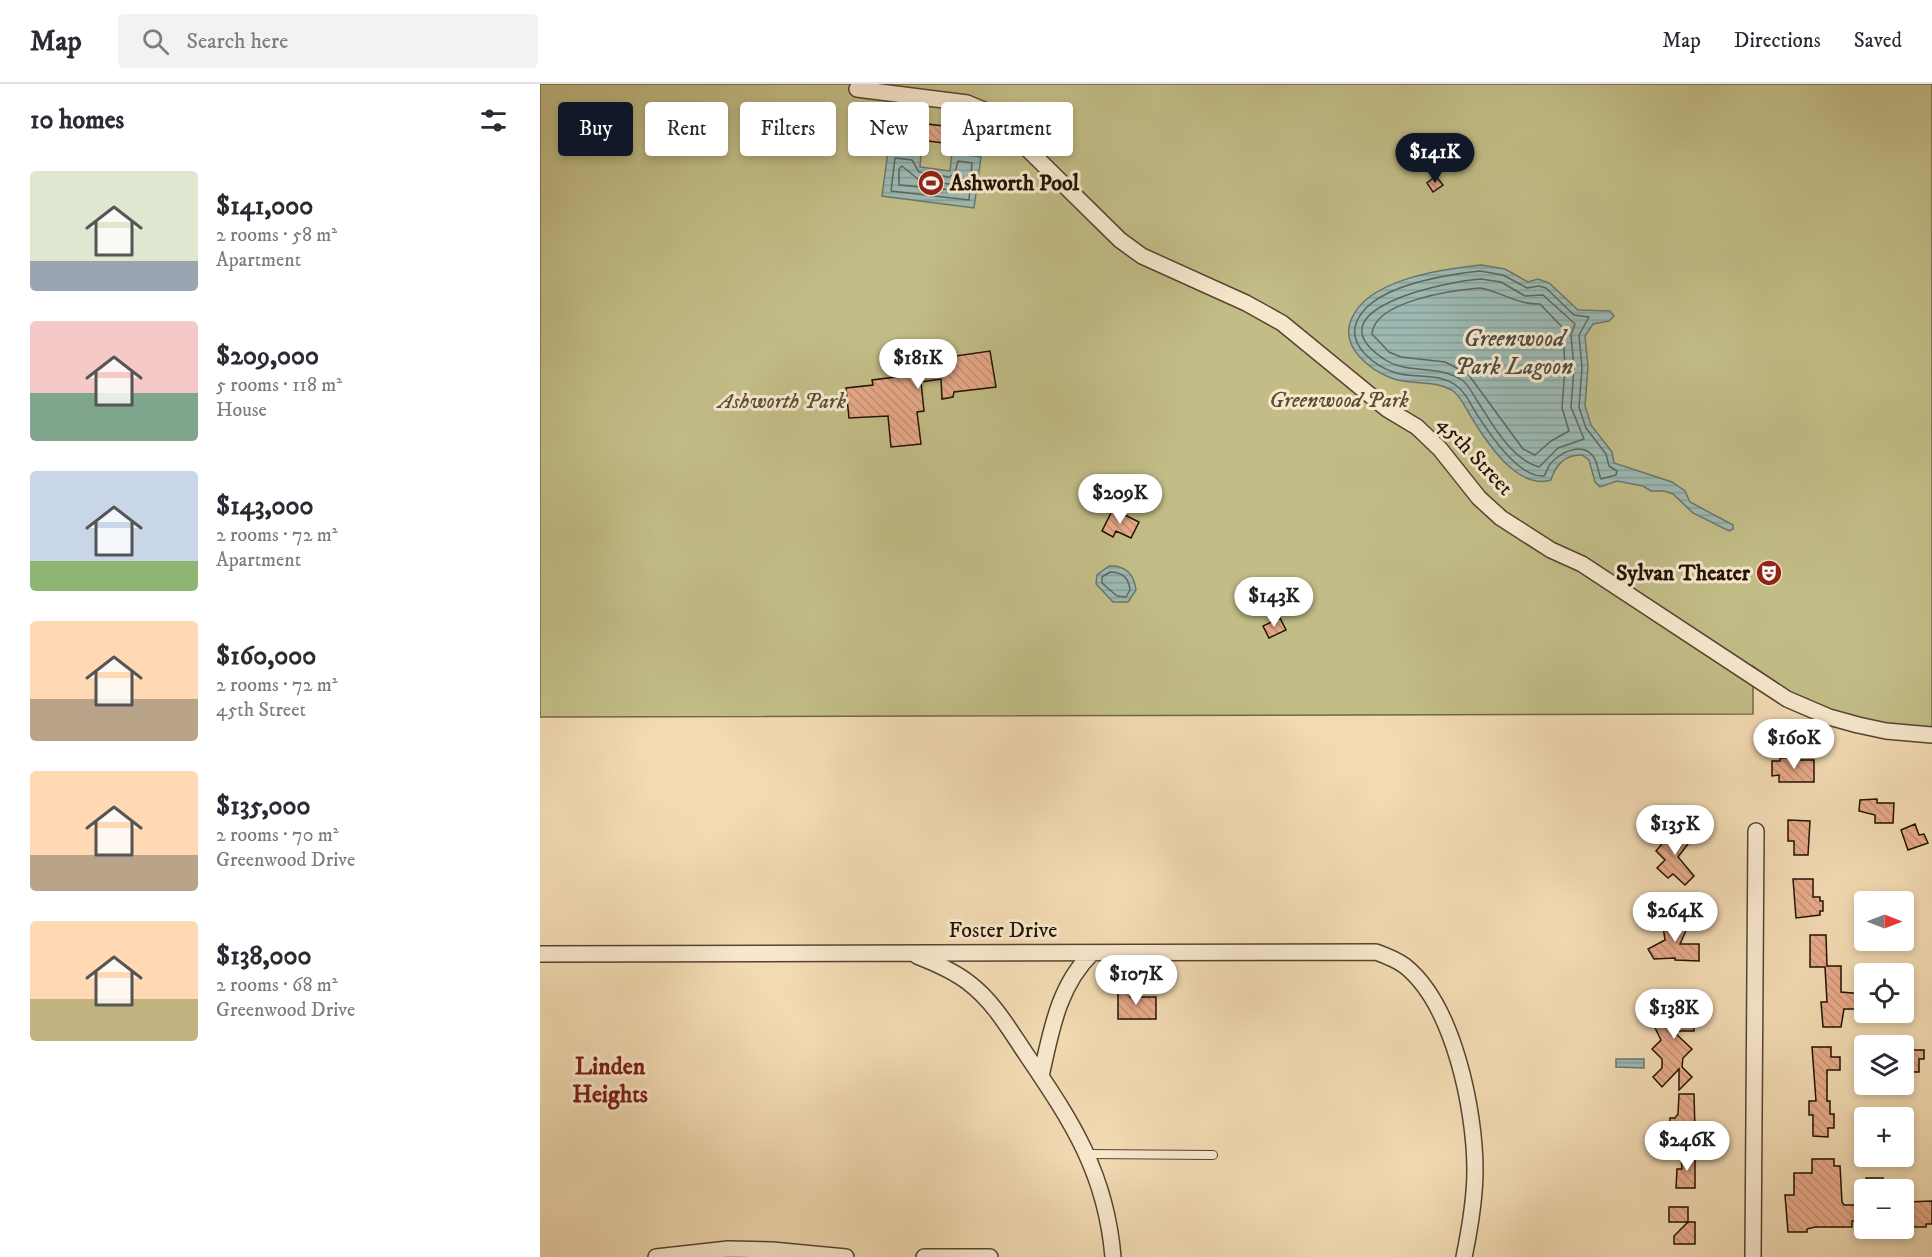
<!DOCTYPE html>
<html lang="en">
<head>
<meta charset="utf-8">
<style>
	:root { --surface:#fff; --page:#f2f2f3; --text:#2b2b33; --muted:#7c7c81; --line:#e1e1e2; --accent:#111827 }
	body { margin:0; font-family:"IM FELL DW Pica",serif; background:var(--page); color:var(--text); height:100vh; display:flex; flex-direction:column; font-size:22px; white-space:nowrap }
	* { box-sizing:border-box; margin:0 }
	p { font-size:20px; color:var(--muted) }
	.icon { flex:none; width:33px; height:33px; fill:none; stroke:currentColor; stroke-width:2; stroke-linecap:round; stroke-linejoin:round }
	.map { position:relative; flex:1; overflow:hidden }
	.sheet { display:flex; flex-direction:column; background:var(--surface); width:540px }
	.sheet>* { flex:none }
	.hud { position:absolute; left:18px; top:18px; width:570px; height:54px; display:flex; gap:12px }
	.needle { width:39px; rotate:90deg }
	.tools { position:absolute; left:1314px; top:807px; display:grid; gap:12px }
	.tools a { display:grid; place-items:center; width:60px; height:60px; border-radius:6px; background:var(--surface); box-shadow:0 3px 9px #0003; font-size:30px }
	.price { position:absolute; translate:-50% -51px; padding:0 14px; border-radius:21px; background:#fff; color:#222; font-size:20px; line-height:39px; filter:drop-shadow(0 2px 3px #0008) }
	.price::after { content:''; position:absolute; left:50%; top:36px; width:18px; height:14px; margin-left:-9px; background:inherit; clip-path:polygon(0 0,100% 0,50% 100%) }
	.price.active { background:var(--accent); color:#fff }
	ul { padding:0; list-style:none }
	li { display:flex; align-items:center; gap:18px; height:150px; padding:0 30px }
	li span { display:grid; place-items:center; flex:none; width:168px; height:120px; border-radius:6px; color:#555 }
	li>.icon { margin-inline-start:auto }
	span .icon { width:72px; height:72px; fill:#fffc; stroke-width:1 }
	li b { font-size:26px }
	h2 { display:flex; justify-content:space-between; align-items:center; height:72px; padding:0 30px; font-size:26px }
	.chip { padding:0 21px; border-radius:6px; background:var(--surface); box-shadow:0 3px 9px #0003; font-size:21px; line-height:54px }
	.chip.active { background:var(--accent); color:#fff }
	header { display:flex; align-items:center; gap:36px; box-sizing:border-box; height:84px; padding:0 30px; background:var(--surface); border-bottom:2px solid var(--line) }
	header strong { font-size:28px }
	nav { display:flex; gap:33px; margin-inline-start:auto; font-size:21px }
	.search { width:420px; height:54px; background:var(--page); display:flex; align-items:center; gap:15px; box-sizing:border-box; padding:0 21px; border-radius:6px; color:var(--muted); font-size:22px }
	main { display:flex; flex:1; min-height:0 }
	.map>svg:first-child { display:block }
	.green { fill:#c2bd87; stroke:#726845; stroke-width:1.5 }
	.water { fill:url(#water-rules); stroke:#6b766d; stroke-width:1.5 }
	.lines { fill:none; stroke-linecap:round; stroke-linejoin:round }
	.shore { stroke:#5f665b; stroke-width:1.5 }
	.building { fill:url(#building-back-hatch); stroke:#221203; stroke-width:1.5 }
	.lane-casing { stroke:#56442f; stroke-width:10 }
	.street-casing { stroke:#56442f; stroke-width:18 }
	.lane { stroke:#f7e7cd; stroke-width:8 }
	.street { stroke:#f7e7cd; stroke-width:15 }
	.labels { text-anchor:middle; dominant-baseline:central; stroke-width:6; stroke-linejoin:round; paint-order:stroke }
	.poi-label { font-size:22px; font-weight:bold; fill:#221203; stroke:#f7e7cd; text-anchor:start }
	.park-label { font-size:22px; font-style:italic; fill:#5a4e31; stroke:#f7e7cd }
	.street-label { font-size:22px; fill:#221203; stroke:#f7e7cd }
	.water-label { font-size:24px; font-style:italic; fill:#4d4c41; stroke:#f7e7cd }
	.neighbourhood-label { font-size:24px; font-weight:bold; fill:#7a1f14; stroke:#f7e7cd }
</style>
</head>
<body>
<header>
<strong>Map</strong>
<div class="search"><svg class="icon" aria-label="search" viewBox="0 0 24 24"><circle cx="10" cy="10" r="6"/><path d="M15 15l6 6"/></svg>Search here</div>
<nav><a>Map</a><a>Directions</a><a>Saved</a></nav>
</header>
<main>
<section class="sheet">
<h2>10 homes<svg class="icon" aria-label="filters" viewBox="0 0 24 24"><path d="M4 7h16M4 17h16"/><circle cx="9" cy="7" r="2"/><circle cx="15" cy="17" r="2"/></svg></h2>
<ul>
<li><span style="background:linear-gradient(#dfe7d0 75%,#9aa5b1 0)"><svg class="icon" aria-label="home" viewBox="0 0 24 24"><path d="M3 11l9-7 9 7M6 9v11h12V9"/></svg></span><div><b>$141,000</b><p>2 rooms · 58 m²</p><p>Apartment</p></div></li>
<li><span style="background:linear-gradient(#f6c9c9 60%,#7fa58c 0)"><svg class="icon" aria-label="home" viewBox="0 0 24 24"><path d="M3 11l9-7 9 7M6 9v11h12V9"/></svg></span><div><b>$209,000</b><p>5 rooms · 118 m²</p><p>House</p></div></li>
<li><span style="background:linear-gradient(#c9d6e8 75%,#8fb573 0)"><svg class="icon" aria-label="home" viewBox="0 0 24 24"><path d="M3 11l9-7 9 7M6 9v11h12V9"/></svg></span><div><b>$143,000</b><p>2 rooms · 72 m²</p><p>Apartment</p></div></li>
<li><span style="background:linear-gradient(#ffd9b3 65%,#b9a48a 0)"><svg class="icon" aria-label="home" viewBox="0 0 24 24"><path d="M3 11l9-7 9 7M6 9v11h12V9"/></svg></span><div><b>$160,000</b><p>2 rooms · 72 m²</p><p>45th Street</p></div></li>
<li><span style="background:linear-gradient(#ffd9b3 70%,#b9a48a 0)"><svg class="icon" aria-label="home" viewBox="0 0 24 24"><path d="M3 11l9-7 9 7M6 9v11h12V9"/></svg></span><div><b>$135,000</b><p>2 rooms · 70 m²</p><p>Greenwood Drive</p></div></li>
<li><span style="background:linear-gradient(#ffd9b3 65%,#c2b280 0)"><svg class="icon" aria-label="home" viewBox="0 0 24 24"><path d="M3 11l9-7 9 7M6 9v11h12V9"/></svg></span><div><b>$138,000</b><p>2 rooms · 68 m²</p><p>Greenwood Drive</p></div></li>
</ul>
</section>
<div class="map">
<svg width="1392" height="1173" viewBox="0 0 1392 1173">
	<defs>
		<pattern id="water-rules" width="6" height="5" patternUnits="userSpaceOnUse" patternTransform="scale(1.5)"><rect width="6" height="5" fill="#9cb9b3"/><path d="M0 2.5h6" fill="none" stroke="#869e98"/></pattern>
		<pattern id="building-back-hatch" width="6" height="6" patternUnits="userSpaceOnUse" patternTransform="scale(1.5)"><rect width="6" height="6" fill="#e7aa89"/><path d="M-1 5l2 2M0 0l6 6M5-1l2 2" fill="none" stroke="#c69175"/></pattern>
	</defs>
	<rect width="100%" height="100%" fill="#f2dab2"/>
	<filter id="stains"><feTurbulence type="fractalNoise" baseFrequency=".00333" numOctaves="4"/><feColorMatrix values="0 0 0 0 .2 0 0 0 0 .09 0 0 0 0 .02 0 0 0 .5 -.17"/></filter>
	<radialGradient id="worn" r=".72"><stop offset=".6" stop-color="#630" stop-opacity="0"/><stop offset="1" stop-color="#630" stop-opacity=".3"/></radialGradient>
	<path class="green" d="M0,0h1392v645c-47,-4 -100,-11 -141,-35 -13,-9 -26,-19 -38,-28v48l-1213,3z"/>
	<path class="water" d="M348,67l33,4 -1,12 30,4 2,-18 29,4 -7,51 -92,-12z
		M941,181l24,4 23,13 10,-3 11,4 29,27 32,1 4,5 -5,5 -16,3 -8,12 3,31 -3,39 6,19 21,27 2,11 58,19 13,9 5,11 43,23v4l-4,2 -36,-18 -20,-19 -9,-3h-13l-8,-5 -26,-5 -17,6 -5,-5 -6,-22 -7,-5c-17,-1 -27,11 -31,25 -33,10 -63,-36 -78,-60 -6,-9 -12,-24 -21,-30 -18,-10 -38,-5 -58,-11 -23,-8 -54,-31 -43,-59 16,-41 92,-51 130,-55z
		M569,482c16,-1 25,8 27,24l-8,12h-15l-17,-18 1,-9z
		M1076,975h28v9l-28,-1z"/>
	<g class="lines">
		<path class="shore" d="M355,74l17,2 7,12 30,5 6,-4 3,-12 14,2 -3,37 -78,-9z
			M362,82l17,14 30,4 13,-5 1,12 -64,-6v-16z
			M940,187l23,4 24,13 12,-2 7,2 28,27 15,2 -10,18 3,33 -3,39 7,21 20,26 3,12 8,5 -1,4 -15,4c-3,-6 -3,-17 -8,-23 -11,-14 -32,-4 -42,7 -3,3 -4,9 -7,13 -26,2 -55,-43 -68,-63 -5,-8 -10,-20 -18,-26 -18,-15 -41,-8 -62,-14 -20,-6 -50,-28 -39,-52 16,-36 88,-46 123,-50z
			M941,195l20,3 24,14 18,-1 32,29 -4,11 3,33 -3,39 13,32 -26,9 -19,19c-28,-8 -46,-42 -61,-65 -5,-7 -9,-17 -16,-22 -24,-16 -55,-5 -78,-21 -76,-50 65,-78 97,-80z
			M940,204c22,4 38,17 60,16l23,24 2,40 -3,40 7,23 -18,10 -16,14 -12,-6 -55,-75 -23,-12 -44,-5 -12,-5 -17,-18c2,-33 82,-44 108,-46z
			M570,488c12,0 19,6 20,18l-4,7 -9,-1 -15,-13v-6z"/>
	</g>
	<path class="building" d="M338,34l82,10 -2,17 -82,-11z
		M896,92l7,9 -10,7 -6,-9z
		M393,266l1,13 15,-6 41,-6 6,36 -42,5 -1,5 -11,2 -1,-20 -20,3 3,29 -7,1 4,32 -30,3 -3,-31 -39,2 -3,-30 27,-3 -1,-5 24,-3 -2,-23z
		M573,425l26,13 -8,16 -15,-7 -3,6 -11,-6z
		M740,534l6,12 -17,8 -6,-12z
		M1260,673v3h14v22h-35v-7l-7,1v-15h8v-3z
		M1337,715v4h17l-1,20h-18v-8l-16,-4 1,-11z
		M1248,736l22,1 -2,34h-14v-14h-6z
		M1375,740l4,11 5,-1 4,9 -20,7 -7,-20z
		M1137,742l14,14 -13,17 16,19 -9,9 -12,-11 -5,4 -11,-10 8,-8 -9,-9z
		M1253,795h20v18h7v4h3v10h-3v4l-24,3z
		M1128,831l21,9 -9,20h19v17l-24,-1v-2l-21,1 -6,-10 17,-9 -2,-14z
		M1270,851h16l1,31h14v26l23,2v15h-20l-3,18h-18l-2,-25h6l-2,-35h-15z
		M578,905h12v8h26v22h-38z
		M1133,913h22l-1,34h-21l19,18 -9,9 -1,9 10,10 -13,13v-21l-17,18 -9,-10 9,-9v-9l-10,-10 9,-9 -10,-20 9,-6h13z
		M1272,963h19v10h9v13h-13v31h3v13h4v14h-6v9l-15,-1v-21h-4v-14h7z
		M1364,966h20v9h-5v13h-15z
		M1139,1010h15l1,36h-25v-12h5l3,-4z
		M1141,1069h14v35h-19l1,-19h5z
		M1272,1075h22v7h6l2,36 2,3h19v16h-11v6h-37l-8,2v3h-19l-3,-37h9v-22h18z
		M1326,1094h17v12h-16z
		M1392,1117v23h-6v3h-18v-25z
		M1129,1123h19v15h-19z
		M1148,1138h7v22h-21v-8z"/>
	<g class="lines">
		<g class="lane-casing">
			<path id="lane" d="M548,1070l125,1"/>
		</g>
		<g class="street-casing">
			<path id="street" d="M317,5l110,14 24,10 129,127 22,16 104,47 36,20 105,86 30,18 23,22 39,49 22,20 50,32 31,14 205,135 42,18 29,8 28,6 46,4
				M0,870l836,-2c11,4 21,8 29,14 49,39 70,145 70,204 0,30 -5,58 -11,87
				M377,872c18,7 37,15 52,27 25,19 40,46 57,71 46,68 80,119 87,203
				M501,992c10,-44 17,-90 51,-123
				M116,1173l72,-8 44,1 74,7
				M384,1173h66
				M1213,1173l3,-426"/>
		</g>
		<use href="#lane" class="lane"/>
		<use href="#street" class="street"/>
	</g>
	<defs>
		<g id="stadium-disc" transform="scale(1.35)"><circle r="9.5" fill="#8f2418" stroke="#f7e7cd"/><path d="M0-5a6.5 5 0 1 0 0 10a6.5 5 0 1 0 0-10ZM-3.5-1.8h7v3.6h-7Z" fill="#fff"/></g>
		<g id="theatre-disc" transform="scale(1.35)"><circle r="9.5" fill="#8f2418" stroke="#f7e7cd"/><path d="M-5-5.5Q0-4 5-5.5V0Q5 5 0 6Q-5 5-5 0ZM-3.3-2.5H-1v1.5H-3.3ZM1-2.5H3.3v1.5H1ZM-2.8 1Q0 5.5 2.8 1Z" fill="#fff"/></g>
	</defs>
	<g fill-rule="evenodd">
		<use href="#stadium-disc" x="391" y="99"/>
		<use href="#theatre-disc" x="1229" y="489"/>
	</g>
	<g class="labels">
		<g class="poi-label">
			<text x="410" y="99">Ashworth Pool</text>
			<text x="1210" y="489" text-anchor="end">Sylvan Theater</text>
		</g>
		<g class="park-label">
			<text x="799" y="316">Greenwood Park</text>
			<text x="242" y="317">Ashworth Park</text>
		</g>
		<g class="street-label">
			<text transform="translate(935 372) rotate(47)">45th Street</text>
			<text x="463" y="846">Foster Drive</text>
		</g>
		<g class="water-label">
			<text x="974" y="255">Greenwood<tspan x="974" dy="28">Park Lagoon</tspan></text>
		</g>
		<g class="neighbourhood-label">
			<text x="70" y="983">Linden<tspan x="70" dy="28">Heights</tspan></text>
		</g>
	</g>
	<rect width="100%" height="100%" filter="url(#stains)"/>
	<rect width="100%" height="100%" fill="url(#worn)"/>
</svg>
<div class="tools">
<a><svg class="needle" viewBox="-14 -14 28 28"><path d="M0-13l5 13h-10z" fill="#e53935"/><path d="M0 13l5-13h-10z" fill="#7c7c81"/></svg></a>
<a><svg class="icon" aria-label="locate" viewBox="0 0 24 24"><circle cx="12" cy="12" r="6"/><path d="M12 2v4M12 18v4M2 12h4M18 12h4"/></svg></a>
<a><svg class="icon" aria-label="layers" viewBox="0 0 24 24"><path d="M12 4l9 5-9 5-9-5zM3 14l9 5 9-5"/></svg></a>
<a>+</a>
<a>−</a>
</div>
<b class="price active" style="left:895px;top:100px">$141K</b>
<b class="price" style="left:378px;top:306px">$181K</b>
<b class="price" style="left:580px;top:441px">$209K</b>
<b class="price" style="left:734px;top:544px">$143K</b>
<b class="price" style="left:1254px;top:686px">$160K</b>
<b class="price" style="left:1135px;top:772px">$135K</b>
<b class="price" style="left:1135px;top:859px">$264K</b>
<b class="price" style="left:596px;top:922px">$107K</b>
<b class="price" style="left:1134px;top:956px">$138K</b>
<b class="price" style="left:1147px;top:1088px">$246K</b>
<div class="hud">
<a class="chip active">Buy</a>
<a class="chip">Rent</a>
<a class="chip">Filters</a>
<a class="chip">New</a>
<a class="chip">Apartment</a>
</div>
</div>
</main>
</body>
</html>
